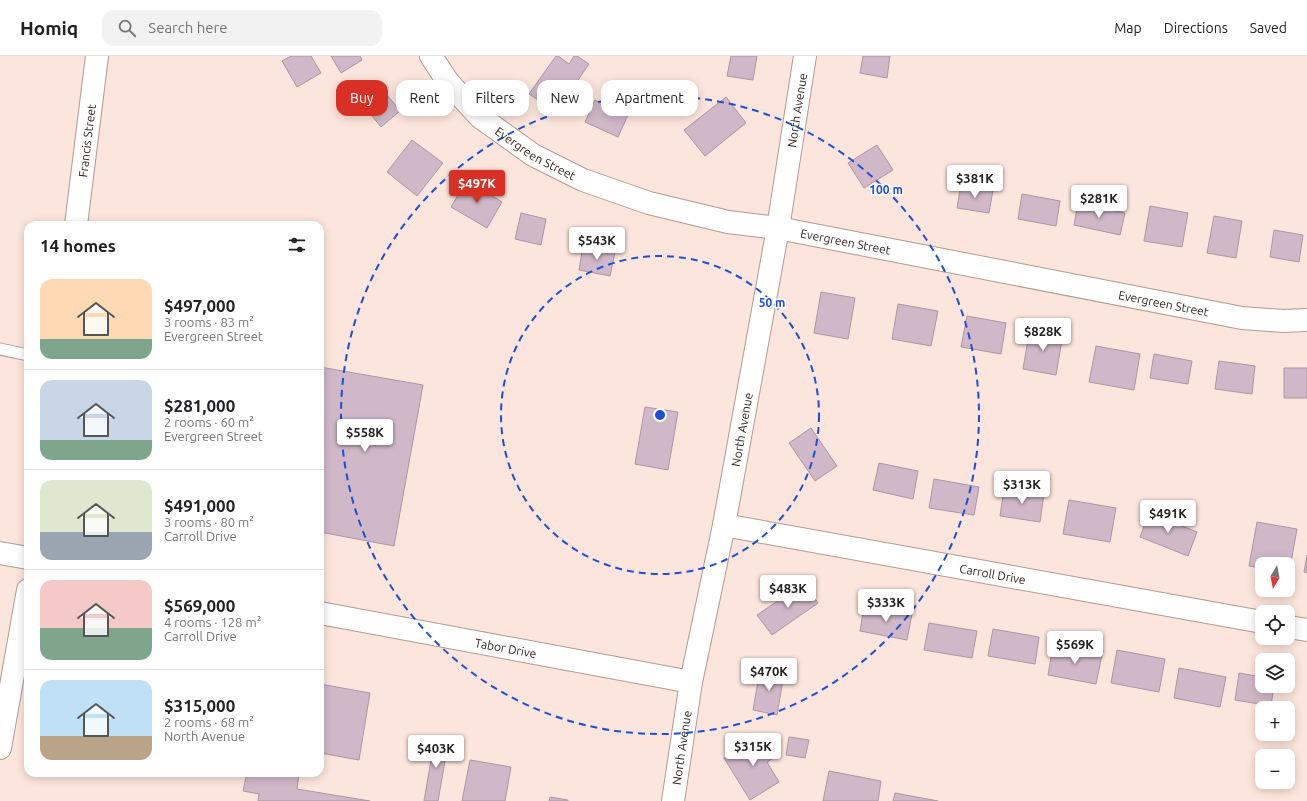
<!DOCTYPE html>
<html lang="en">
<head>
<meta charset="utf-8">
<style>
	:root { --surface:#fff; --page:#f2f2f2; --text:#202124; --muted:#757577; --line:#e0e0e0; --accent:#d93025 }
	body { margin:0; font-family:Ubuntu,sans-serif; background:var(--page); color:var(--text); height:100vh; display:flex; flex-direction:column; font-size:15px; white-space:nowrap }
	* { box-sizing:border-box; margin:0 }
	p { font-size:13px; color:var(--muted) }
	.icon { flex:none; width:22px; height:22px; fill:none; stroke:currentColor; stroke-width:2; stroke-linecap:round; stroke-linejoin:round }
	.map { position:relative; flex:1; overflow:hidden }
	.panel { position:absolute; left:24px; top:165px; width:300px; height:556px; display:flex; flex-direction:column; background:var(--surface); border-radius:12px; box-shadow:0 2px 10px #0003 }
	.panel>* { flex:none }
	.hud { position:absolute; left:336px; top:24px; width:380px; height:36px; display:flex; gap:8px }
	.needle { width:26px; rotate:190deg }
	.fabs { position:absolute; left:1255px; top:501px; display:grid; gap:8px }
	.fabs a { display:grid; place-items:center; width:40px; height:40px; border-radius:8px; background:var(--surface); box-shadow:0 2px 10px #0003; font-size:20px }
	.price { position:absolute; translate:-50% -34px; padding:0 9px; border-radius:4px; background:#fff; color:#222; font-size:13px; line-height:26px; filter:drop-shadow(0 1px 2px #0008) }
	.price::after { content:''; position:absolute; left:50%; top:24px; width:12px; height:9px; margin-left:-6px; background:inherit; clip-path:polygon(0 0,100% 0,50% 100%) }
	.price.on { background:var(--accent); color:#fff }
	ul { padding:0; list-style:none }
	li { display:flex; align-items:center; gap:12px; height:100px; padding:0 16px }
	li+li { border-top:1px solid var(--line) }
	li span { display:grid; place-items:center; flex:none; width:112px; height:80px; border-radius:12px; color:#555 }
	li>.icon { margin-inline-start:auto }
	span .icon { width:48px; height:48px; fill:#fffc; stroke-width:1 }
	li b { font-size:17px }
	h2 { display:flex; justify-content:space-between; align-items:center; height:48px; padding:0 16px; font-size:17px }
	.tag { padding:0 14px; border-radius:12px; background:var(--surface); box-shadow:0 2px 10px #0003; font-size:14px; line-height:36px }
	.tag.on { background:var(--accent); color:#fff }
	header { display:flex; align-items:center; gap:24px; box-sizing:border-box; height:56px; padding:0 20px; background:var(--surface); border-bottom:1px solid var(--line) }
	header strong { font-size:19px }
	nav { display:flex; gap:22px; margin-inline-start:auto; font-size:14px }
	.search { width:280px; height:36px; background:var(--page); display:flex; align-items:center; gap:10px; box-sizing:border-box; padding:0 14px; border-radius:12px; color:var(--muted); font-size:15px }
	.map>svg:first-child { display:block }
	.building { fill:#d0b8c8; stroke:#ad95a5 }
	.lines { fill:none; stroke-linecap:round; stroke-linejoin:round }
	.service-casing { stroke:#b49a8f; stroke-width:13 }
	.minor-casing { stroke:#b49a8f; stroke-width:24 }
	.service { stroke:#fff; stroke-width:11 }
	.minor { stroke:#fff; stroke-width:22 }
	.ring { fill:none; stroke:#1d4ed8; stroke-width:2; stroke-dasharray:7 5 }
	.labels { text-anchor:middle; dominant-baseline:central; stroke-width:3; stroke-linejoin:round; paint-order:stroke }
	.street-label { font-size:12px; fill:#2d231f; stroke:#fff }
	.centre { fill:#1d4ed8; stroke:#fff; stroke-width:2 }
	.ring-label { font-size:12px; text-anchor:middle; font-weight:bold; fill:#1d4ed8; stroke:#fff; stroke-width:3; stroke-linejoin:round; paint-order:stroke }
</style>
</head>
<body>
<header>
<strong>Homiq</strong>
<div class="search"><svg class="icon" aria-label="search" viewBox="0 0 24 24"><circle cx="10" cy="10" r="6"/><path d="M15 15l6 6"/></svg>Search here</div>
<nav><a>Map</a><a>Directions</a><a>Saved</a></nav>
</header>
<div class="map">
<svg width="1307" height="745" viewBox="0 0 1307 745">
	<rect width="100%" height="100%" fill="#fce5dc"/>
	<path class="building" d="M291,0h20l10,17 -24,14 -15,-26z
		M331,0h29l2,4 -21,13z
		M556,0h2l11,8 5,-8h3l12,8 -33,48 -27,-18z
		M731,0h26l-4,24 -26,-4z
		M863,0h27l-3,22 -27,-5z
		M376,25l24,30 -19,16 -25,-31z
		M726,41l20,26 -41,33 -21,-26z
		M595,44l33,15 -10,22 -33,-15z
		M412,84l31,23 -26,33 -30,-24z
		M877,89l16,25 -29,18 -16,-25z
		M467,124l35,22 -15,26 -36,-21z
		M961,128l32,6 -4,23 -32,-5z
		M1022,138l38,7 -4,25 -38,-7z
		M1078,147l47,10 -5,22 -46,-10z
		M1150,150l38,7 -6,34 -38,-6z
		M521,157l25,6 -5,26 -26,-6z
		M1214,160l28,5 -6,37 -29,-5z
		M1274,174l29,5 -4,27 -29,-5z
		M583,190l32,6 -5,24 -31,-6z
		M821,236l34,6 -7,41 -34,-6z
		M898,248l40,7 -7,35 -39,-7z
		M967,260l39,7 -5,31 -40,-7z
		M1030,272l33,6 -7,41 -33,-6z
		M1096,290l44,8 -6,36 -45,-8z
		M1154,298l38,7 -4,23 -38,-6z
		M1219,305l36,5 -3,28 -37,-5z
		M320,311l103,18 -29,161 -74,-14z
		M1284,312h23v30h-23z
		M645,351l33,5 -10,58 -33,-6z
		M811,372l26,38 -22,15 -26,-38z
		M879,407l39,8 -5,28 -40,-9z
		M934,423l45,8 -5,28 -45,-7z
		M1004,433l40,5 -4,28 -40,-6z
		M1069,444l47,8 -6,34 -47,-8z
		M1149,457l48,19 -9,24 -48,-19z
		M1257,466l40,7 -8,44 -1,-9h-26v4l-13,-2z
		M1307,499v18l-3,-1z
		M804,527l14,20 -46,32 -15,-20z
		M864,550l48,8 -5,26 -47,-9z
		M929,567l48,8 -5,27 -48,-8z
		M993,573l46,8 -4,27 -47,-8z
		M1053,590l49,9 -6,29 -48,-9z
		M1117,594l48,9 -6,33 -48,-9z
		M1179,612l47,9 -6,30 -46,-9z
		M760,614l24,4 -7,41 -24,-5z
		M1239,617l23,4v9h12l-3,20 -36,-6z
		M320,628l50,9 -11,67 -39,-7z
		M761,679l14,22 -8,5 12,20 -29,18 -26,-42z
		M435,681l14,2 -11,62h-14z
		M789,681l20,3 -4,18 -19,-3z
		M470,704l41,7 -6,34h-43z
		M829,715l52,10 -3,20h-55z
		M247,717h52l-2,16 73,12h-112l1,-7 -16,-3z
		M895,737l43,8h-45z
		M550,741l18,3v1h-19z"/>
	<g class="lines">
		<g class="service-casing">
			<path id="service" d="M0,293l28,6"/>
		</g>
		<g class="minor-casing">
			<g id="minor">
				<path id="s1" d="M431,0l17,26 32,35 53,38 50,25 66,23 79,19 50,6 464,90 41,3 24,-1"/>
				<path id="s2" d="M76,169l21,-169"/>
				<path id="s3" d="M724,469l538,97"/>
				<path d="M0,497l28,5"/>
				<path id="s4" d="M320,557l371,69"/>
				<path d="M1288,571l19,3"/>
				<path d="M0,692l28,-158"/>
				<path id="s5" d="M673,745l18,-119 33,-157 54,-297 27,-172"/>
			</g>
		</g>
		<use href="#service" class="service"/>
		<use href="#minor" class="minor"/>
	</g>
	<g class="ring">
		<circle cx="660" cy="359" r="159"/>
		<circle cx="660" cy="359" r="319"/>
	</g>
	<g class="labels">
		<g class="street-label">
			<text stroke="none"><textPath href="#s5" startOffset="702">North Avenue</textPath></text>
			<text stroke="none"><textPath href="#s2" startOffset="85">Francis Street</textPath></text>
			<text stroke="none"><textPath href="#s1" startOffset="145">Evergreen Street</textPath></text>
			<text stroke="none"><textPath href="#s1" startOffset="470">Evergreen Street</textPath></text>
			<text stroke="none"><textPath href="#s1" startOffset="794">Evergreen Street</textPath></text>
			<text stroke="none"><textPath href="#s5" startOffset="378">North Avenue</textPath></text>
			<text stroke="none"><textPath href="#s3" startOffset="273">Carroll Drive</textPath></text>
			<text stroke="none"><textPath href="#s4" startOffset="189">Tabor Drive</textPath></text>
			<text stroke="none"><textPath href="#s5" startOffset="54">North Avenue</textPath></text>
		</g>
	</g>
	<circle cx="660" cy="359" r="6" class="centre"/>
	<g class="ring-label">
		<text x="886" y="138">100 m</text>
		<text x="772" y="251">50 m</text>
	</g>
</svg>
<div class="fabs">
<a><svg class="needle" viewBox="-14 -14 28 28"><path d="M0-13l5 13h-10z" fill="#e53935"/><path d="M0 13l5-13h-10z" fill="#757577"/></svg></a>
<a><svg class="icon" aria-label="locate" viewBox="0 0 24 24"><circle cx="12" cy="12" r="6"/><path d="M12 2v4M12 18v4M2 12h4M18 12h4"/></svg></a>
<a><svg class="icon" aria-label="layers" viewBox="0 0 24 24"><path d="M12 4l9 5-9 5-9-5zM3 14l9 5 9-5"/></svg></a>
<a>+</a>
<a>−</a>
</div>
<b class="price" style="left:975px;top:143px">$381K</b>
<b class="price on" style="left:477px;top:148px">$497K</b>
<b class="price" style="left:1099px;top:163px">$281K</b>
<b class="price" style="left:597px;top:205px">$543K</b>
<b class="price" style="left:1043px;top:296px">$828K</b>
<b class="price" style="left:365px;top:397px">$558K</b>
<b class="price" style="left:1022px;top:449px">$313K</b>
<b class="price" style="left:1168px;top:478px">$491K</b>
<b class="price" style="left:788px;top:553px">$483K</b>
<b class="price" style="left:886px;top:567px">$333K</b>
<b class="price" style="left:1075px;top:609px">$569K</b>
<b class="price" style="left:769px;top:636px">$470K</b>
<b class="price" style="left:753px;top:711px">$315K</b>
<b class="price" style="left:436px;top:713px">$403K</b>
<div class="hud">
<a class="tag on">Buy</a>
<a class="tag">Rent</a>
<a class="tag">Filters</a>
<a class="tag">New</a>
<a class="tag">Apartment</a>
</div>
<section class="panel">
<h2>14 homes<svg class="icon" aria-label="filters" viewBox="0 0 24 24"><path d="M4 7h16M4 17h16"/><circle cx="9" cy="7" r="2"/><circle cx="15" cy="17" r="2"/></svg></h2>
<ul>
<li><span style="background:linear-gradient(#ffd9b3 75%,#7fa58c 0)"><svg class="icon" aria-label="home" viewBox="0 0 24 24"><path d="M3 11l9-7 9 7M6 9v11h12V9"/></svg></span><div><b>$497,000</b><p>3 rooms · 83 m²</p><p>Evergreen Street</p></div></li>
<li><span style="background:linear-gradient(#c9d6e8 75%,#7fa58c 0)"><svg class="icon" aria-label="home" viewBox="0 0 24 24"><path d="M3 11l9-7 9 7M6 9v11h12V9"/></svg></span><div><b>$281,000</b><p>2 rooms · 60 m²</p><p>Evergreen Street</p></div></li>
<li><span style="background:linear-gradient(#dfe7d0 65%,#9aa5b1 0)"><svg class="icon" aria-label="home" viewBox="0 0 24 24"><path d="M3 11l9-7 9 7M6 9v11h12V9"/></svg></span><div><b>$491,000</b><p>3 rooms · 80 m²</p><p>Carroll Drive</p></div></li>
<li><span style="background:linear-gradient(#f6c9c9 60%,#7fa58c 0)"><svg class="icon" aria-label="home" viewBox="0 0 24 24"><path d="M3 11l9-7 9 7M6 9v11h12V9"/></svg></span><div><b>$569,000</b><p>4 rooms · 128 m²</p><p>Carroll Drive</p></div></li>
<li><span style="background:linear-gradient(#bfe0f5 70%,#b9a48a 0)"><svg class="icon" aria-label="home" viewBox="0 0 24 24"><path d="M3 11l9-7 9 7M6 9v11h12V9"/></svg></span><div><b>$315,000</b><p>2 rooms · 68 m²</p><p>North Avenue</p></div></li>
</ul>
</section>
</div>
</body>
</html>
